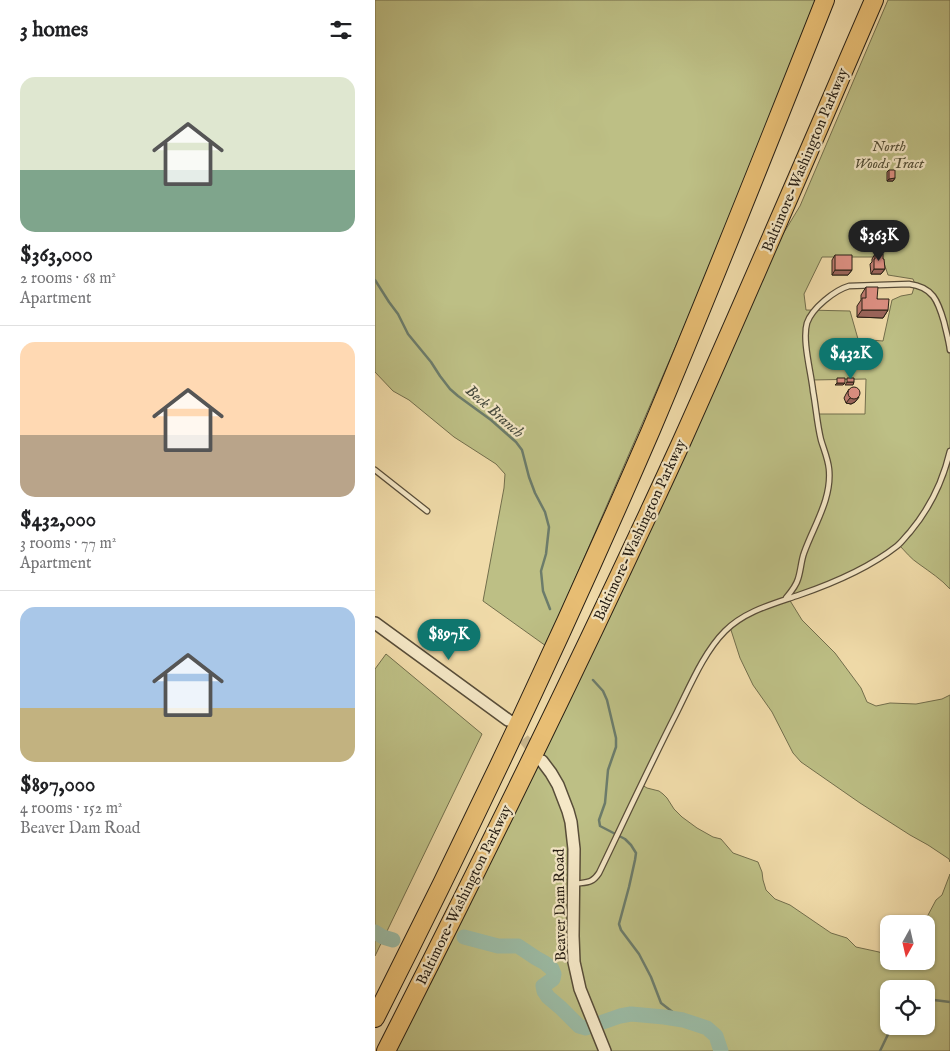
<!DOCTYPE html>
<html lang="en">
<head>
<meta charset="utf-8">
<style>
	:root { --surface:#fff; --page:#f6f6f6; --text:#202124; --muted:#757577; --line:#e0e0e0; --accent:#0f766e }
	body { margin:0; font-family:"IM FELL English",serif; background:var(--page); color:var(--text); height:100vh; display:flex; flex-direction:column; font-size:19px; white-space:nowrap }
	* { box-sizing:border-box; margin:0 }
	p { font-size:16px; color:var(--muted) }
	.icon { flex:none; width:28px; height:28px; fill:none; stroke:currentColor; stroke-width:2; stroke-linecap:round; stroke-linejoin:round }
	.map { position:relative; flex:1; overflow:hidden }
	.panel { display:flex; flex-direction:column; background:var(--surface); width:375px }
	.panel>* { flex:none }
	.needle { width:32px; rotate:188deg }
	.tools { position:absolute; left:505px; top:915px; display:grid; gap:10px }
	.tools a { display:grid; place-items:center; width:55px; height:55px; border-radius:10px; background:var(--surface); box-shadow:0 1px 4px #0004; font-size:25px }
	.price { position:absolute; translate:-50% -42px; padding:0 11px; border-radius:18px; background:var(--accent); color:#fff; font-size:16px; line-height:32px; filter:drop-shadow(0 1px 2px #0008) }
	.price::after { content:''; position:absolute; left:50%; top:30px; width:15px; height:11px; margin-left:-8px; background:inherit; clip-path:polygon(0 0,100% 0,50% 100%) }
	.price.current { background:#222; color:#fff }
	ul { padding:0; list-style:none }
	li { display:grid; align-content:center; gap:10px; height:265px; padding:0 20px }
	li+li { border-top:1px solid var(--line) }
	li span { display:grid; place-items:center; height:155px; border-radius:15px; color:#555 }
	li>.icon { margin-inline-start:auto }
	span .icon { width:90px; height:90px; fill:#fffc; stroke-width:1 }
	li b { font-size:21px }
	h2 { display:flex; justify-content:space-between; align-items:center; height:60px; padding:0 20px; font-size:21px }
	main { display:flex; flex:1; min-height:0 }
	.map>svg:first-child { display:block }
	.green { fill:#bdbf85; stroke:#726e4c; fill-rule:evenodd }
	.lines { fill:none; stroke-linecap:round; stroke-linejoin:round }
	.stream { stroke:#6c7c6b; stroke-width:2.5 }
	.river { stroke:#9bbba5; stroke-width:15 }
	.tertiary-tunnel { stroke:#c8b58b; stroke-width:11; stroke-dasharray:11 5.5; stroke-linecap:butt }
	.service-casing { stroke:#584d39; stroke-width:7 }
	.tertiary-casing { stroke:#584d39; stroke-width:14 }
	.motorway-casing { stroke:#261e14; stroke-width:20 }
	.service { stroke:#f5e8c7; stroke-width:4.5 }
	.tertiary { stroke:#f5e8c7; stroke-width:11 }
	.motorway { stroke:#e8be74; stroke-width:18 }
	.wall { fill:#be7b70; stroke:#261e14 }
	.shaded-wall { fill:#9b645b; stroke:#261e14 }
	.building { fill:#dd8f82; stroke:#261e14 }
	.labels { text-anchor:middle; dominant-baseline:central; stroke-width:4.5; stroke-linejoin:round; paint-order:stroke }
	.park-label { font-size:15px; font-style:italic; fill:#534e36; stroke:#f5e8c7 }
	.street-label { font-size:15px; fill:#261e14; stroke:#f5e8c7 }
	.water-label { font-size:16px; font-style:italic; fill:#494d40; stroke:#f5e8c7 }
</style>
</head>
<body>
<main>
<section class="panel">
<h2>3 homes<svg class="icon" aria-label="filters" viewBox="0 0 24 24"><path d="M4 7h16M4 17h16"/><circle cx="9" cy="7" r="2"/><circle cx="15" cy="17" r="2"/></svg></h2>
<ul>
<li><span style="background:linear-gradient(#dfe7d0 60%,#7fa58c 0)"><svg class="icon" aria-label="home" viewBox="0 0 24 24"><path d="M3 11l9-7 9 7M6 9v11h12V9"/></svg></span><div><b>$363,000</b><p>2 rooms · 68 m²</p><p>Apartment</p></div></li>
<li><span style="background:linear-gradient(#ffd9b3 60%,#b9a48a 0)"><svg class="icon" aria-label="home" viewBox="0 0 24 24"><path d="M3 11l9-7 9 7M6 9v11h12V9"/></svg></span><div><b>$432,000</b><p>3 rooms · 77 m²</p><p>Apartment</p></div></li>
<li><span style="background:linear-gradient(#a9c7e8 65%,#c2b280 0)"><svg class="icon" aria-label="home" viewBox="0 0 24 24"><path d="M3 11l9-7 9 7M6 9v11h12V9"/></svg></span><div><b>$897,000</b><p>4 rooms · 152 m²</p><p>Beaver Dam Road</p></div></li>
</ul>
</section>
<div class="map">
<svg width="575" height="1051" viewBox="0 0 575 1051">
	<rect width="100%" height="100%" fill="#f0dba9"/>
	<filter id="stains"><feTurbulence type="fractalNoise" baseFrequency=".004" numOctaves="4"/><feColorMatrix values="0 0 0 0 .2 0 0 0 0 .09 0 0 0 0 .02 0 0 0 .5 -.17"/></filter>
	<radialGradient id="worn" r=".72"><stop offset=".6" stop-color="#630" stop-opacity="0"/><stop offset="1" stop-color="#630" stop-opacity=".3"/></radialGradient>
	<path class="green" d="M0,0h442l-108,269 -163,377 -63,-45 21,-113 1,-14 -9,-10 -42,-27 -45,-37 -16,-9 -18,-19z
		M513,0h62v589c-9,-10 -20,-17 -31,-25 -8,-5 -14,-13 -20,-19l-64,37 -46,17 13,21 33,33 26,35 6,14 9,4 14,-3 26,1 26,-5 8,-4v167l-1,-3 -21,-14 -18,-10 -50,-32 -59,-41 -8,-9 -21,-41 -19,-27 -13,-27 -10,-31 -6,5 -23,32 -59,121 5,3 12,3 4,3 4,4 7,11 8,8 15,11 16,9 8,2 12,14 25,9 4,10 1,8 3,10 9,9 15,6 41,28 16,5 9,9 23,5 10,4v5h37v-37l1,-7 9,-17 6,-5 8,-21v177h-564l363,-761 51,-84zM447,257h60l6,18 25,4 2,5 -3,10 -11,2 -9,4 -9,41 -25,-2 -8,-28 -44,-1 -2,-16zM491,379l-1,35h-48l-5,-34zM514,989h37v37h-37z
		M11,654l96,80 -107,222v-287z"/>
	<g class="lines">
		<path class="stream" d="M0,280l14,22 9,12 10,20 23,28 9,14 10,13 8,7 33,24 25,22 6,8 7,27 6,16 10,19 4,15 -3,27 -5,17 2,20 7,18
			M218,680l10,11 4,9 9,38v9l-8,23 -3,33 -6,17 1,6 25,13 6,6 5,8 -1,7 -6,27 -10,37 2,6 18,24 12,23 10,26 22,17
			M551,999l24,3
			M505,1051l12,-25"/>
		<path class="river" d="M0,932l8,5 10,3
			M89,937l34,9h20l18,12 9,5 7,6 2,5 -1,5 -10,7 1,5 4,6 13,11 18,18 7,2 34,-12 11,-2 33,3 19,3 24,8 9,8 5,15"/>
		<path class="tertiary-tunnel" d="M138,726l25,30"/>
		<g class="service-casing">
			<path id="service" d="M0,470l52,41
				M411,598c5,-6 10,-12 12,-19 3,-9 3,-18 6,-26 10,-28 28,-54 25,-84 -1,-10 -5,-19 -8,-29 -4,-16 -5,-33 -8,-49 -2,-19 -11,-51 -6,-68 5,-15 28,-33 42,-37l60,-2c24,3 29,17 35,38 2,9 5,19 6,28
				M199,884c12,-2 18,0 25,-11 26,-54 51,-108 78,-161 13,-26 27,-60 48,-81 20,-20 48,-27 74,-36 35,-12 70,-27 98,-49 5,-4 9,-10 13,-14 20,-24 33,-51 40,-81"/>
		</g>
		<g class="tertiary-casing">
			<path id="tertiary" d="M0,623l133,97
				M167,761l9,12 7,12 10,26 3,11 3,27 -1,87 1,26 6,27 25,62"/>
		</g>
		<g class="motorway-casing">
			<path id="motorway" d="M0,1018c98,-193 190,-389 276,-588 60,-142 117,-286 174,-430
				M11,1051c102,-201 201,-403 295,-608 66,-147 129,-295 193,-443"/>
		</g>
		<use href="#service" class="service"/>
		<use href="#tertiary" class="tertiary"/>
		<use href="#motorway" class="motorway"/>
	</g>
	<path class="wall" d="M514,170l6,8 -2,3h-6v-9z
		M525,228l4,16 -3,5h-5v-16z
		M500,254l10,15 -4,5h-10l-1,-10 2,-2v-3z
		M460,255l17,15 -4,5h-16v-15z
		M491,287l22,23 -5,8 -26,-1v-11l4,-6v-5z
		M474,389l10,8 -4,5 -4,2 -5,-1 -2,-5 2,-4z"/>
	<path class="shaded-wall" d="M520,178l-2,3h-6l2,-2z
		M529,239h2l-3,5h1l-3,5h-5z
		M499,269h11l-4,5h-10z
		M460,270h17l-4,5h-16z
		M487,310h26l-5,8 -26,-1z
		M472,382h7l-1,3h-8z
		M462,383h8l-2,2h-8z
		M484,397l-4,5 -4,2 -5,-1 4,-5z"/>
	<path class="building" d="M514,170h6v8l-6,1z
		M525,228h6v11h-2v5h-4z
		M500,254h8v5h1l1,10h-11v-10h1z
		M460,255h17v15h-17z
		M491,287h12l-1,12h12l-1,11h-26v-12h4z
		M462,378h8v5h-8z
		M472,378h7v4h-7z
		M473 393a6 6 0 1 1 12 0a6 6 0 1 1-12 0Z"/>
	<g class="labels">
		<g class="park-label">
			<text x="514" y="146">North<tspan x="514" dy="17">Woods Tract</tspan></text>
		</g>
		<g class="street-label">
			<text transform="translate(430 160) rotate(-67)">Baltimore-Washington Parkway</text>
			<text transform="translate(265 530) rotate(-65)">Baltimore-Washington Parkway</text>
			<text transform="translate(89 895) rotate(-64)">Baltimore-Washington Parkway</text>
			<text transform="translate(185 905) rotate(-91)">Beaver Dam Road</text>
		</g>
		<g class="water-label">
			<text transform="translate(119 412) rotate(41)">Beck Branch</text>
		</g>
	</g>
	<rect width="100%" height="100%" filter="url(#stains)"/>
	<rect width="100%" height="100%" fill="url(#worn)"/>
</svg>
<div class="tools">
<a><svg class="needle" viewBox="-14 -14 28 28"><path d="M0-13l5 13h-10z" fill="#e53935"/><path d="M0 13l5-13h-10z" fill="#757577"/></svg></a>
<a><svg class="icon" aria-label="locate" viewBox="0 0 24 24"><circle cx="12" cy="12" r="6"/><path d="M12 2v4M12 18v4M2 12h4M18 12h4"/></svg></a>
</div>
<b class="price current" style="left:504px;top:262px">$363K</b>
<b class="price" style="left:476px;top:380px">$432K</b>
<b class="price" style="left:74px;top:661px">$897K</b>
</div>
</main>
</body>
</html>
